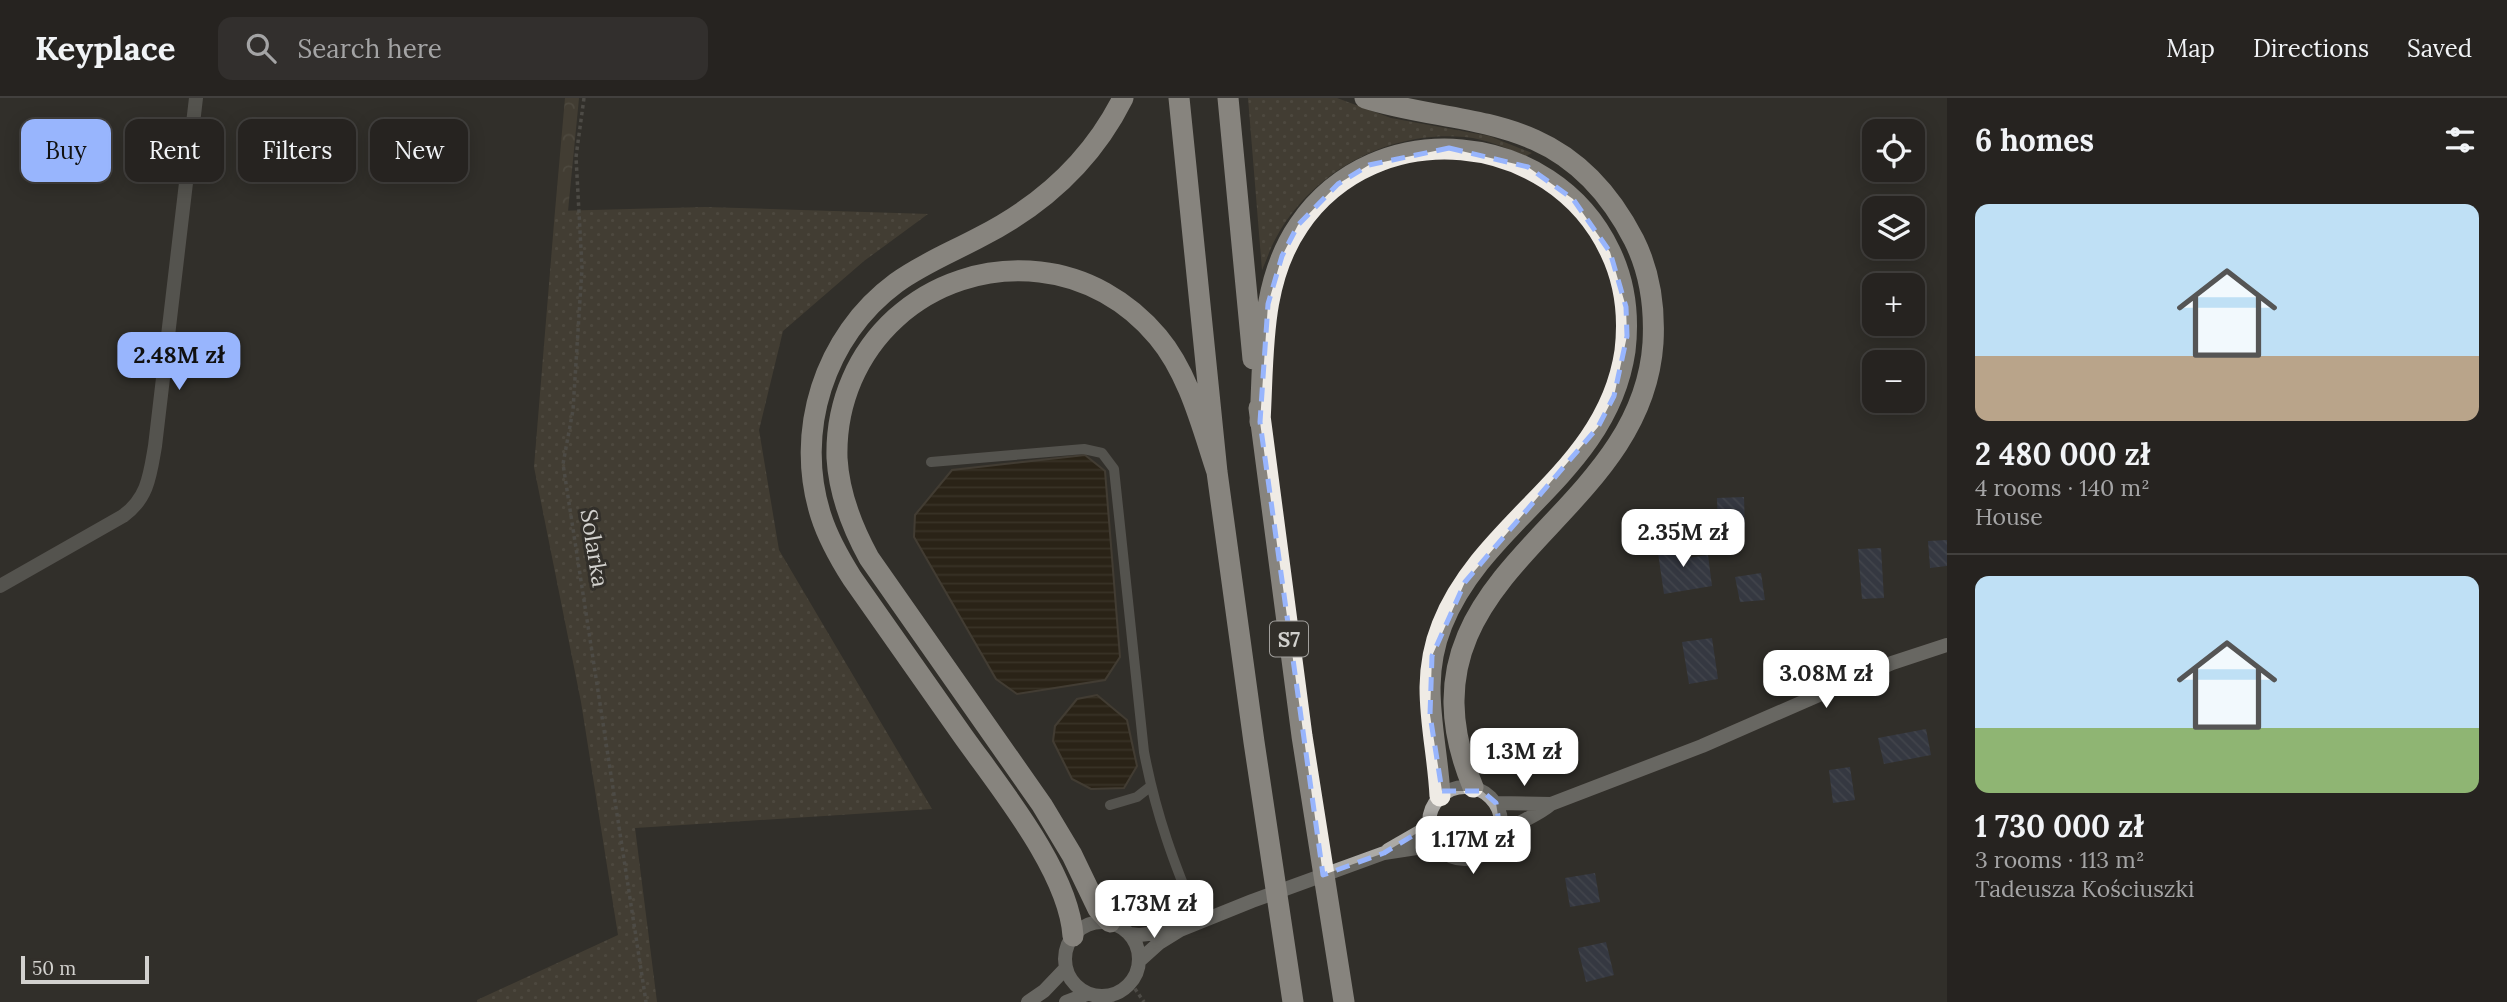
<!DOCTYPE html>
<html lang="en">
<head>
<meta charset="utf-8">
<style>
	:root { --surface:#262320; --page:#322f2d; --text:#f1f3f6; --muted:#a4a4a5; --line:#42403e; --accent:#98b5fd }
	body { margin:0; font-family:Lora,serif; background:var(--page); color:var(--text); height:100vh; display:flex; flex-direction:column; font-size:26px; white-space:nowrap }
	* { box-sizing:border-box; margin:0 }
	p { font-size:23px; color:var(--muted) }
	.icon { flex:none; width:38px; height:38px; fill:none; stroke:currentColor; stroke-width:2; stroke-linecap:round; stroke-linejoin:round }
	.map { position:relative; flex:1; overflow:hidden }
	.drawer { display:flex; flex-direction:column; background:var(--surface); width:560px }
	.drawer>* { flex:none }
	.banner { position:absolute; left:21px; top:21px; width:665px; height:63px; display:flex; gap:14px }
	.tools { position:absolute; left:1862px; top:21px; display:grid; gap:14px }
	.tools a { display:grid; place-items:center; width:63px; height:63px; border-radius:14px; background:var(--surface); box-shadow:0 4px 18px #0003,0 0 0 2px var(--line); font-size:35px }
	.scale { position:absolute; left:21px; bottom:18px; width:128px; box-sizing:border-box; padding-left:7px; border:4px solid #d2d1ce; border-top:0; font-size:19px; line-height:24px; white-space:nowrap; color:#d2d1ce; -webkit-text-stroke:5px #322f2a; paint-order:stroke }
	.price { position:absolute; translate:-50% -60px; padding:0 16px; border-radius:14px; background:#fff; color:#222; font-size:23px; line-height:46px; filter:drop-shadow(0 2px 4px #0008) }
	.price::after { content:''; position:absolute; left:50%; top:42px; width:21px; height:16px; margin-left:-10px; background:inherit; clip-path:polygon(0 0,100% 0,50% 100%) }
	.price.active { background:var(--accent); color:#111 }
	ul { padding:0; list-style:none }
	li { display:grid; align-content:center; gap:14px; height:371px; padding:0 28px }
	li+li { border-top:2px solid var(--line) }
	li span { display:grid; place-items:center; height:217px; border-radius:14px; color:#555 }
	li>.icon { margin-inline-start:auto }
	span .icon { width:126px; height:126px; fill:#fffc; stroke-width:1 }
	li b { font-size:30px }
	h2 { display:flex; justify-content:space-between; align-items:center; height:84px; padding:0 28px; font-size:30px }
	.tag { padding:0 24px; border-radius:14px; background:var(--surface); box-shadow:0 4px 18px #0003,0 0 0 2px var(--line); font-size:24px; line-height:63px }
	.tag.active { background:var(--accent); color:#111 }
	header { display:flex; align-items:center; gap:42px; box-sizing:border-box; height:98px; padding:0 35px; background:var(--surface); border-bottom:2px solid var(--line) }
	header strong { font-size:33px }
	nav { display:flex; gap:38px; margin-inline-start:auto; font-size:24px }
	.search { width:490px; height:63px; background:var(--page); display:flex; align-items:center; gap:18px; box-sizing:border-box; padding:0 24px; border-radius:14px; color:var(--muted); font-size:26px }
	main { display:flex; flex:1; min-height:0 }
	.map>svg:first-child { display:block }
	.grass { fill:url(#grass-dots) }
	.forest { fill:url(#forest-crowns) }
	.water { fill:url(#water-rules); stroke:#574d3e; stroke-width:2 }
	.building { fill:url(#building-back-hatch) }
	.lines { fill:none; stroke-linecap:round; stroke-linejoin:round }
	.path { stroke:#6f6d68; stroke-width:3.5; stroke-dasharray:3.5 3.5; stroke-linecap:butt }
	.lane { stroke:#7f7e7b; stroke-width:10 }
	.street { stroke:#7f7e7b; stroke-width:14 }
	.secondary { stroke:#acaaa6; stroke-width:14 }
	.highway { stroke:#efebe5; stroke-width:21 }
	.marked { fill:none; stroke:#98b5fd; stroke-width:5; stroke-dasharray:14 9; stroke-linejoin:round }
	.labels { text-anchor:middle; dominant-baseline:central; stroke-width:6; stroke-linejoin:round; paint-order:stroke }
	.shield { fill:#322f2a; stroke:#a2a09d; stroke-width:2 }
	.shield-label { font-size:21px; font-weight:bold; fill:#d2d1ce }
	.street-label { font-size:23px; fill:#d2d1ce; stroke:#322f2a }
</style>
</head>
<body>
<header>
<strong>Keyplace</strong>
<div class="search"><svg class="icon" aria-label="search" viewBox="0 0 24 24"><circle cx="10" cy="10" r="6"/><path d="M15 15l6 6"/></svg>Search here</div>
<nav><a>Map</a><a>Directions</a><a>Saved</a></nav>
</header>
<main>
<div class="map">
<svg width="1947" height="904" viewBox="0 0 1947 904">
	<defs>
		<pattern id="grass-dots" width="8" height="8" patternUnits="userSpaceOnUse" patternTransform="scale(1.75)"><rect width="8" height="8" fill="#584f3e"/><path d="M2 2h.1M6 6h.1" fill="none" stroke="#6f6759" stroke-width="1.8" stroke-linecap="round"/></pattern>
		<pattern id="forest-crowns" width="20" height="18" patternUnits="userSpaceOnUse" patternTransform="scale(1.75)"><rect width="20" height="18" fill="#584f3e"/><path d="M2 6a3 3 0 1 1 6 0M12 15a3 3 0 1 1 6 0" fill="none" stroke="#6f6759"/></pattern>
		<pattern id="water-rules" width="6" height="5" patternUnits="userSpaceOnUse" patternTransform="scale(1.75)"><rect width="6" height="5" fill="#221500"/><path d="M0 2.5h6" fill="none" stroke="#413624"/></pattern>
		<pattern id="building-back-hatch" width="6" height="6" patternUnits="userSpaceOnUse" patternTransform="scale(1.75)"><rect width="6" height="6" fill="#3a445e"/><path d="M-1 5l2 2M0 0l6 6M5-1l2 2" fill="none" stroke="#565e74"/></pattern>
	</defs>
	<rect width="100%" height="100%" fill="#322f2a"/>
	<path class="grass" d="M1248,0h89l54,20 98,18 43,17 -6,3c-20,-8 -40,-17 -61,-19 -75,-7 -151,33 -188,99 -6,10 -10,23 -15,34z
		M705,109l223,7 -64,47 -81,70 -24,99 20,120 153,259 -297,19 22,174h-180v-2l141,-65 -37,-233 -47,-235 21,-256z"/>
	<path class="forest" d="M565,0h14l-11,113h-13z"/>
	<path class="water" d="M1085,357l20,16 15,186 -15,23 -88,14 -21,-15 -82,-142 1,-22 37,-45z
		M1097,597l30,25 10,46 -13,22 -33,1 -19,-10 -19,-38 2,-15 22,-27z"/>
	<path class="building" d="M1744,399l1,30 -27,1 -1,-30z
		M1947,442v26l-17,2 -2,-27z
		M1686,444l2,16 20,-3 4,31 -48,8 -7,-48z
		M1881,450l3,50 -22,1 -4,-50z
		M1761,475l4,27 -25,2 -5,-25z
		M1712,540l6,41 -29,5 -7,-42z
		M1926,631l5,26 -47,9 -6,-26z
		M1850,669l5,33 -22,3 -4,-33z
		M1595,775l5,29 -30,5 -5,-29z
		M1606,844l8,33 -28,7 -8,-34z"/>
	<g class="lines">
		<path class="path" d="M584,0l-8,59 6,111 -9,142 -10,54 83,538
			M1131,885l13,19
			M1107,898l7,6"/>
		<path class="lane" d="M931,364l153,-13 18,4 12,16 30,283c12,63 30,112 55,171
			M1110,707l27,-8 14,-11"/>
		<path class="street" d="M0,488l123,-70c25,-18 27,-41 32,-70l41,-348"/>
		<path class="secondary" d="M1429 725a36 36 0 1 1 72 0a36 36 0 1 1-72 0Z
			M1496,705l55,1
			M1501,737c15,-13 35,-18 50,-31l151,-58 190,-83 55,-18
			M1388,752l40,-23
			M1065 861a37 37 0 1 1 74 0a37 37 0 1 1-74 0Z
			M1130,836l9,1 36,-4
			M1139,863l20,-18 21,-13 72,-29 132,-48 52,-8
			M1028,904l16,-11 21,-22
			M1066,904l21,-8"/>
		<path class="highway" d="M1179,0l38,374 37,270 39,260
			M1228,0l25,261
			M1365,0c56,18 116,18 170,42 45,20 77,57 99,100 16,32 21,67 19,103 -12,184 -270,227 -180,444
			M1259,310l43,328 42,266
			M1260,324c4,-67 -1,-139 39,-197 77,-113 253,-96 311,26 15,31 19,66 15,100 -18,122 -141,168 -183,274 -24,60 -5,110 -2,171
			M1110,824l-12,-13 -26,-54 -30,-50 -173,-247c-17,-31 -30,-64 -32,-100 -3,-113 92,-198 203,-186 46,5 88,29 118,65 31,37 44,90 59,135
			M1073,838c-4,-64 -73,-148 -110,-200 -37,-52 -74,-105 -111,-158 -12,-19 -24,-40 -31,-62 -27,-84 3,-180 75,-233 26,-19 56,-31 84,-46 61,-31 112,-77 143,-139"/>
	</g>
	<path d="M0 0H1947V904H0ZM1449,50l79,19 45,32 37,53 16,55 1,29 -13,60 -16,31 -133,155 -33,74 -2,59 12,76h40l14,12 5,32 -20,21 -20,3 -18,-7 -16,-25 -43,26 -61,22 -63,-453 8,-118 14,-48 16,-31 40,-41 31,-19z" fill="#322f2a" fill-opacity=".55" fill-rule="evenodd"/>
	<path class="marked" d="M1449,50l79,19 45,32 37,53 16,55 1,29 -13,60 -16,31 -133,155 -33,74 -2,59 12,76h40l14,12 5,32 -20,21 -20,3 -18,-7 -16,-25 -43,26 -61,22 -63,-453 8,-118 14,-48 16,-31 40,-41 31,-19z"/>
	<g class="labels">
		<rect class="shield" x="1270" y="523.5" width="38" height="35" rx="5"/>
		<g class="shield-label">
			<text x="1289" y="541">S7</text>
		</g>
		<g class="street-label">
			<text transform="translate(595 450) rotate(81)">Solarka</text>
		</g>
	</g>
</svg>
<div class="tools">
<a><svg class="icon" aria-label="locate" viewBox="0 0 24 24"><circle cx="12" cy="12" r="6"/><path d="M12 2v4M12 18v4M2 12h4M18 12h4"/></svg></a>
<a><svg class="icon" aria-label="layers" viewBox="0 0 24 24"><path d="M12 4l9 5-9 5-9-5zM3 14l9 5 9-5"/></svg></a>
<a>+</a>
<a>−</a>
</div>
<div class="scale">50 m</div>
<b class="price active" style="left:179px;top:294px">2.48M zł</b>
<b class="price" style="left:1683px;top:471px">2.35M zł</b>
<b class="price" style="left:1826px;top:612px">3.08M zł</b>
<b class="price" style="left:1524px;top:690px">1.3M zł</b>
<b class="price" style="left:1473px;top:778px">1.17M zł</b>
<b class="price" style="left:1154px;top:842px">1.73M zł</b>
<div class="banner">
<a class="tag active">Buy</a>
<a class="tag">Rent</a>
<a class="tag">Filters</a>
<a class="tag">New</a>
</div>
</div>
<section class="drawer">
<h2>6 homes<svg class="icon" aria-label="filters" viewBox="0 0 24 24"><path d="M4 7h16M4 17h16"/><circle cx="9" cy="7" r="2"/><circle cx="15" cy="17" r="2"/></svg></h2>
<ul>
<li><span style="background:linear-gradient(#bfe0f5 70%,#b9a48a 0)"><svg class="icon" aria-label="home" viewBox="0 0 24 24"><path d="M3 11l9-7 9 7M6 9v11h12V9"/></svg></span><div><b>2 480 000 zł</b><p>4 rooms · 140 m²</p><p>House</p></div></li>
<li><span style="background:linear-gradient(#bfe0f5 70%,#8fb573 0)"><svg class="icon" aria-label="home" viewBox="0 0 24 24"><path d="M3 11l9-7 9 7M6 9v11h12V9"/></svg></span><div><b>1 730 000 zł</b><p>3 rooms · 113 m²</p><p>Tadeusza Kościuszki</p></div></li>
</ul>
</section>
</main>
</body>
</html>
